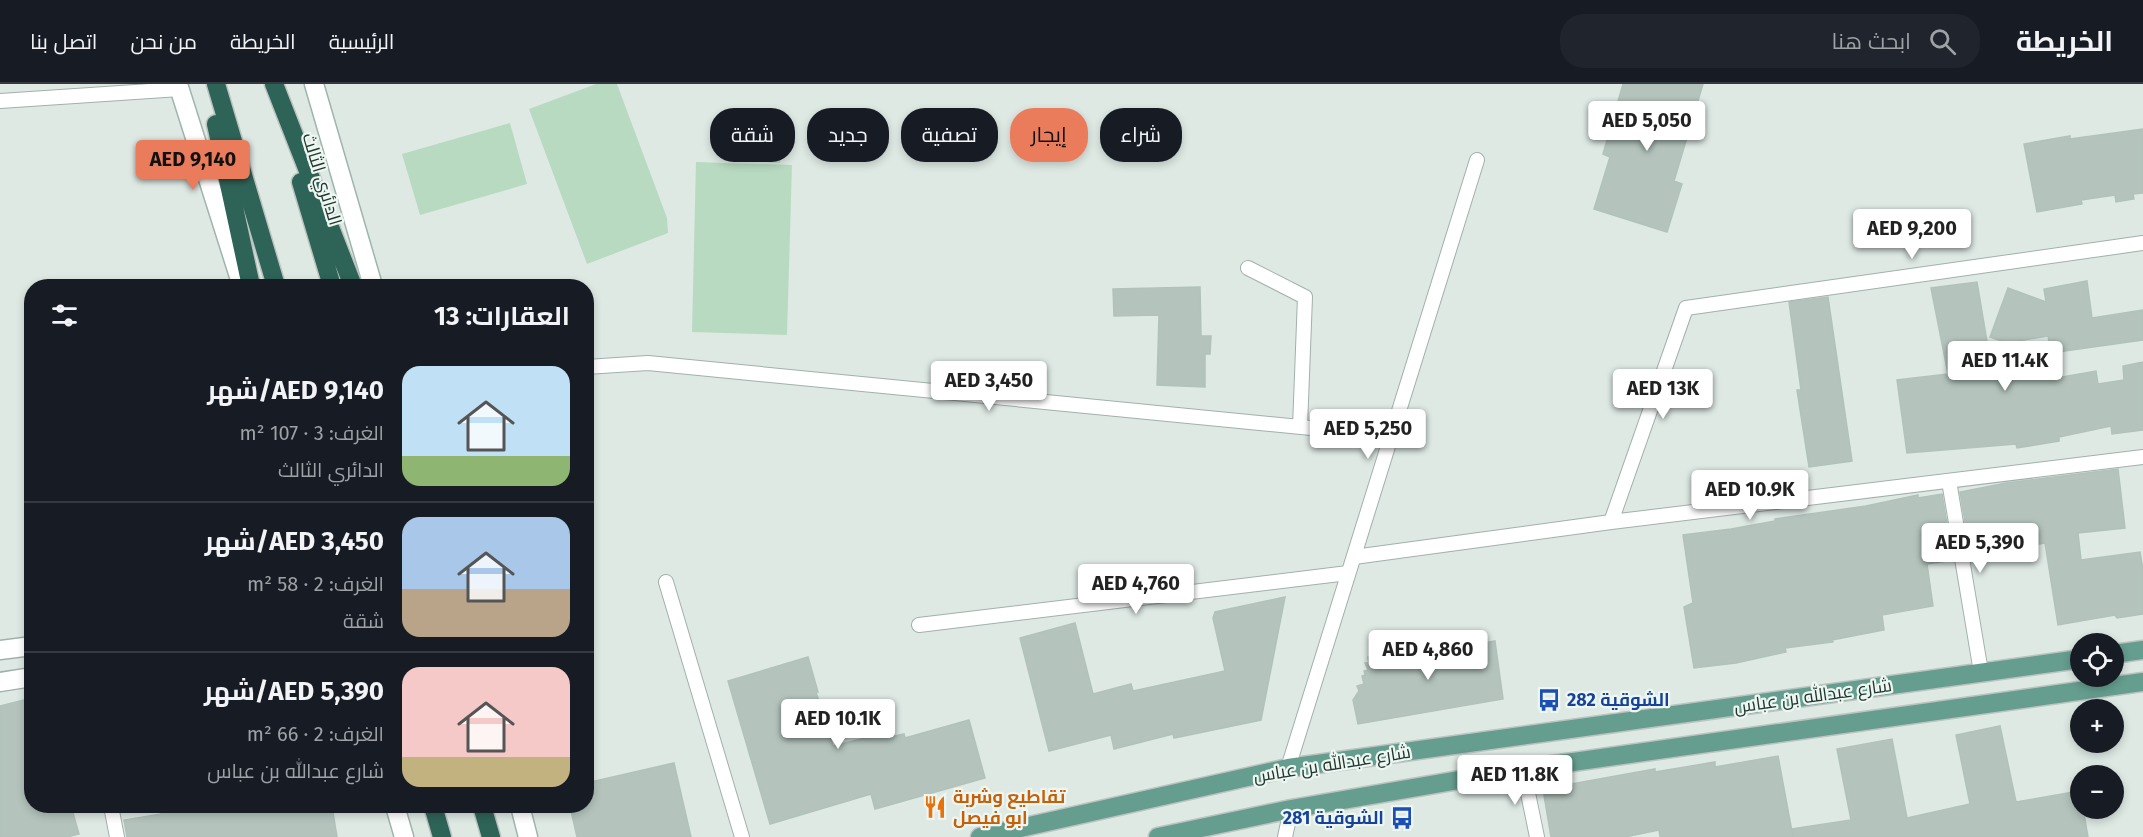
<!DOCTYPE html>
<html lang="ar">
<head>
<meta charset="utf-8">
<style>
	:root { --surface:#171b24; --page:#20242c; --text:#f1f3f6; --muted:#9ea1a6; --line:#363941; --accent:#eb7c5b }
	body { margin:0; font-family:"Fira Sans",Cairo,sans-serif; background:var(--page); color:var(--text); direction:rtl; height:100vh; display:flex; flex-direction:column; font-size:22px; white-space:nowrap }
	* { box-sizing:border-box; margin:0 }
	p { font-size:20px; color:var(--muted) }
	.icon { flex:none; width:33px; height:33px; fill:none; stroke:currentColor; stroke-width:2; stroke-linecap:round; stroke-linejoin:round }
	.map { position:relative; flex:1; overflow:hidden; direction:ltr }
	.sheet { position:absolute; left:24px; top:195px; width:570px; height:534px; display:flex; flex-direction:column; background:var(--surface); border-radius:24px; box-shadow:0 3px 9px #0003; direction:rtl }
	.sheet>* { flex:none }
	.banner { position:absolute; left:612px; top:24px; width:570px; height:54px; direction:rtl; display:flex; gap:12px }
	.fabs { position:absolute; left:2070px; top:549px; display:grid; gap:12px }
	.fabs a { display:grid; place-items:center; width:54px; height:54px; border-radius:50%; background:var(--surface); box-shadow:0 3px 9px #0003; font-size:30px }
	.price { position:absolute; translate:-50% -51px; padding:0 14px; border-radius:6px; background:#fff; color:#222; font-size:20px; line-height:39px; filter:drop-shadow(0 2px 3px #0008) }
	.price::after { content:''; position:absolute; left:50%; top:36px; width:18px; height:14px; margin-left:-9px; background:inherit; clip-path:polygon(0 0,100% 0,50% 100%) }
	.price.active { background:var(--accent); color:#111 }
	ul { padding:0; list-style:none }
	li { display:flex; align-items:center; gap:18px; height:150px; padding:0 24px }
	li+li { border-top:2px solid var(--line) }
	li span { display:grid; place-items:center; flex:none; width:168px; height:120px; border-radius:18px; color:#555 }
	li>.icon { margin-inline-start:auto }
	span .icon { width:72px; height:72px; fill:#fffc; stroke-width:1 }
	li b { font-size:26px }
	h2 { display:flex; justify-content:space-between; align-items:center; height:72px; padding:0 24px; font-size:26px }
	.tag { padding:0 21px; border-radius:24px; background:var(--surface); box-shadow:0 3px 9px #0003; font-size:21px; line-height:54px }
	.tag.active { background:var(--accent); color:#111 }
	header { display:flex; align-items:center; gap:36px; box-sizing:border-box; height:84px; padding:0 30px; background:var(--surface); border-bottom:2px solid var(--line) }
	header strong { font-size:28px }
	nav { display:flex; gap:33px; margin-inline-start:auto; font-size:21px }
	.search { width:420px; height:54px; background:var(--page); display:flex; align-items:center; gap:15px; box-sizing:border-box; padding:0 21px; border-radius:24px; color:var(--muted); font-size:22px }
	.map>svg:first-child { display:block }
	.green { fill:#b8dac1 }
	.building { fill:#b4c4bd; stroke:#b1c2bb; stroke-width:1.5 }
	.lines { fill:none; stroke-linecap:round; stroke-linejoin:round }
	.minor-casing { stroke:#a2b0ab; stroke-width:16 }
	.tertiary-casing { stroke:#a2b0ab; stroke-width:21 }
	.secondary-casing { stroke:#9eb4ac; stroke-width:21 }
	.primary-casing { stroke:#bcc3c1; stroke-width:21 }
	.motorway-casing { stroke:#bcc3c1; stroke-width:21 }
	.minor { stroke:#fff; stroke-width:14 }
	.tertiary { stroke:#fff; stroke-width:18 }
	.secondary { stroke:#fff; stroke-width:18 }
	.primary { stroke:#659d8e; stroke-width:18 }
	.motorway { stroke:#2e6357; stroke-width:18 }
	.labels { text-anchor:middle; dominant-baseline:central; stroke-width:4.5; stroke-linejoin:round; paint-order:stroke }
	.street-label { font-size:18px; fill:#213831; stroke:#eef6f2 }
	.transit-label { font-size:18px; font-weight:bold; fill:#164399; stroke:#eef6f2; text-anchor:start }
	.food-label { font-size:18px; font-weight:bold; fill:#c56008; stroke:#eef6f2; text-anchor:start }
</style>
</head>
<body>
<header>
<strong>الخريطة</strong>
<div class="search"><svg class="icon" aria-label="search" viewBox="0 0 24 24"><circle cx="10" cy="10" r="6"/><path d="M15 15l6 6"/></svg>ابحث هنا</div>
<nav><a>الرئيسية</a><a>الخريطة</a><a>من نحن</a><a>اتصل بنا</a></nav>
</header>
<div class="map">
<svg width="2143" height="753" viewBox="0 0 2143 753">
	<rect width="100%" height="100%" fill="#dee9e4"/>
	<path class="green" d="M596,0h21l50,134 1,15 -81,31 -58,-155z
		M739,27l45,3 -1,23 -45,-3z
		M510,39l17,61 -107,31 -18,-61z
		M737,53l45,3 -2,23 -45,-3z
		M696,78l96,3 -5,170 -95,-3z"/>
	<path class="building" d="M1623,0h80l-29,97 8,3 -15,48 -73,-23 16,-52 -7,-3z
		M2143,45v64l-10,1 1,5 -18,3 -1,-7 -34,5 1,4 -45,8 -13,-68 46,-8v3z
		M2087,197l5,37 51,-8v30l-92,13 -3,-17 -30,5 -2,5 -26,-9 18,-49 38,14 -2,-13z
		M1977,198l15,89h4l1,6 52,-9 2,11 45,-8 2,13 26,-4 -1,-14 20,-4v68l-31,4 -1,-8 -52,11v4l-42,7 -1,-4 -109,9 -10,-73 51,-6 -17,-86z
		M1200,203l1,49h10l-1,18h-5v33l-48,-2 2,-70 -45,1 -1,-27z
		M1828,213l24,164 -43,6 -12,-77h4l-12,-88z
		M2118,385l7,59 -47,5 3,27 59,-8 3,17v45l-26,4 -2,-3 -57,10 -13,-82 -6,1v-3l-55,10v4l-13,2 -11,-65 46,-9z
		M1942,410l11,66 -26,4 6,42 -51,9 2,15 -52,10 1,2 -48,6 1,4 -50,11 -42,5 -10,-61 9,-4 -10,-68 48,-6 44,-8v-2l91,-13 52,-11v3z
		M1285,513l-24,123 -87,18 -1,-4 -59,15 -3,-14 -62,16 -29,-113 55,-15 18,71 38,-10 2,7 92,-20 -12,-53 2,-6z
		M1495,557l8,58 -145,25 -5,-24 6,-9 -2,-5 7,-2 -2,-8 3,-1 -1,-4 4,-1 -3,-7h4l-1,-6 74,-13 1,7z
		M808,573l10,35h-2l17,54 57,-14 1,5 13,-3 1,4 64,-18 16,58 -110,31 -4,-15 -101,30 -42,-143z
		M32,614v108h39l8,28 -12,3h-67v-131z
		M2000,642l16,76 64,-11v17h3l5,29h-295l-1,-8 59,-9 -14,-71 55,-10 15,79 63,-14 -14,-69z
		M1778,672l15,81h-133l-1,-7 -34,7h-74l-8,-48 112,-20v3l60,-10v5z
		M674,679l17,74h-114l-7,-31h16v-23z
		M159,722h173l5,31h-210l-3,-17 37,-6z"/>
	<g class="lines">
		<g class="minor-casing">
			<path id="minor" d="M0,17l180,-12
				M1248,184l57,29 -5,130
				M586,283l62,-4 744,73
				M1949,397l32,191
				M1611,438l75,-214 457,-65
				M1354,473l257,-35 532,-65
				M666,498l76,255
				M919,541l429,-52
				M1288,684l189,-608
				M1523,685l14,68
				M111,722l6,31
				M1285,753l6,-28"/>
		</g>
		<g class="tertiary-casing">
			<path id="tertiary" d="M0,566l32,-4
				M0,598l32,-5"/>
		</g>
		<g class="secondary-casing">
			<path id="secondary" d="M178,0l64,202
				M314,0l59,202
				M395,722l9,31
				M520,722l8,31"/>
		</g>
		<g class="primary-casing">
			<path id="primary" d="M2114,570l29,-4
				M980,753l308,-69 792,-109
				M1158,753l133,-28 232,-40 620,-87"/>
		</g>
		<g class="motorway-casing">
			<path id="motorway" d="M216,0l60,202
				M274,0l79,202
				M216,40l35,162
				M301,98l31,104
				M433,722l9,31
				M482,722l9,31"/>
		</g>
		<use href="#minor" class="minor"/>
		<use href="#tertiary" class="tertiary"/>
		<use href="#secondary" class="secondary"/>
		<use href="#primary" class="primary"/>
		<use href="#motorway" class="motorway"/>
	</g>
	<defs>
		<g id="bus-bare" transform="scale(1.8)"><path d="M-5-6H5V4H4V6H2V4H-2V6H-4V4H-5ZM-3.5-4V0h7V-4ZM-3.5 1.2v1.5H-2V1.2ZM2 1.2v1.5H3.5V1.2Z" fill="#1a4fb4" stroke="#eef6f2" stroke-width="2.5" paint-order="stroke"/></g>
		<g id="restaurant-bare" transform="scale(1.8)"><path d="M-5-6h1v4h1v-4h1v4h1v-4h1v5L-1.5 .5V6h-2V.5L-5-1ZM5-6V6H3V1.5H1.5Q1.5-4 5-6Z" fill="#e8710a" stroke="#eef6f2" stroke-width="2.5" paint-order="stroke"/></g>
	</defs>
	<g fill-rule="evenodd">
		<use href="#bus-bare" x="1549" y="616"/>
		<use href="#restaurant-bare" x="935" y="723"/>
		<use href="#bus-bare" x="1402" y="734"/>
	</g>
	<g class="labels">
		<g class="street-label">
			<text transform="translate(322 95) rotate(73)">الدائري الثالث</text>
			<text transform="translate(1813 612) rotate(-8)">شارع عبدالله بن عباس</text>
			<text transform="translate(1332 680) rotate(-9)">شارع عبدالله بن عباس</text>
		</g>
		<g class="transit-label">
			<text x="1567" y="616">الشوقية 282</text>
			<text x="1384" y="734" text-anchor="end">الشوقية 281</text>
		</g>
		<g class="food-label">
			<text x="953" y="713">تقاطيع وشربة<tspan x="953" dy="21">ابو فيصل</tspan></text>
		</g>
	</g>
</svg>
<div class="fabs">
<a><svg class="icon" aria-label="locate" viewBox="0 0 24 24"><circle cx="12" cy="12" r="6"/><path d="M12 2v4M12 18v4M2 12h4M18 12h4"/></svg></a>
<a>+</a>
<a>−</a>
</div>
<b class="price" style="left:1647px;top:68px">AED 5,050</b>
<b class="price active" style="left:193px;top:107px">AED 9,140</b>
<b class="price" style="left:1912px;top:176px">AED 9,200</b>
<b class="price" style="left:2005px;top:308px">AED 11.4K</b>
<b class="price" style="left:989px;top:328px">AED 3,450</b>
<b class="price" style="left:1663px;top:336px">AED 13K</b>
<b class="price" style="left:1368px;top:376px">AED 5,250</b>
<b class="price" style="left:1750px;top:437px">AED 10.9K</b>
<b class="price" style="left:1980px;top:490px">AED 5,390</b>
<b class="price" style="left:1136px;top:531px">AED 4,760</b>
<b class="price" style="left:1428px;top:597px">AED 4,860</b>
<b class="price" style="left:838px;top:666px">AED 10.1K</b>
<b class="price" style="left:1515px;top:722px">AED 11.8K</b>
<div class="banner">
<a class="tag">شراء</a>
<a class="tag active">إيجار</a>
<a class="tag">تصفية</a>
<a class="tag">جديد</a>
<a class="tag">شقة</a>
</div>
<section class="sheet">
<h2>العقارات: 13<svg class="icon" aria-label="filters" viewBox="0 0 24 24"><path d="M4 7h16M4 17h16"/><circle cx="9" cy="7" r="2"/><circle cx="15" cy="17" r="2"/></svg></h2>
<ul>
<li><span style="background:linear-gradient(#bfe0f5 75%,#8fb573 0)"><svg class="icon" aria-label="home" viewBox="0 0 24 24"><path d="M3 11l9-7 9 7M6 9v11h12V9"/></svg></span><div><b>AED 9,140/شهر</b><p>الغرف: 3 · 107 m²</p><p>الدائري الثالث</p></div></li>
<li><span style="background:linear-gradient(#a9c7e8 60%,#b9a48a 0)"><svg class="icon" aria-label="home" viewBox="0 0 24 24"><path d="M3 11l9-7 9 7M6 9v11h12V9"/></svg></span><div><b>AED 3,450/شهر</b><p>الغرف: 2 · 58 m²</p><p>شقة</p></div></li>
<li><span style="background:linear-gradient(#f6c9c9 75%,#c2b280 0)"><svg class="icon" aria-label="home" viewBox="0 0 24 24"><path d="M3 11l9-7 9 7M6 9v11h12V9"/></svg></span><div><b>AED 5,390/شهر</b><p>الغرف: 2 · 66 m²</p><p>شارع عبدالله بن عباس</p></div></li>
</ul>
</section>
</div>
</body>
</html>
